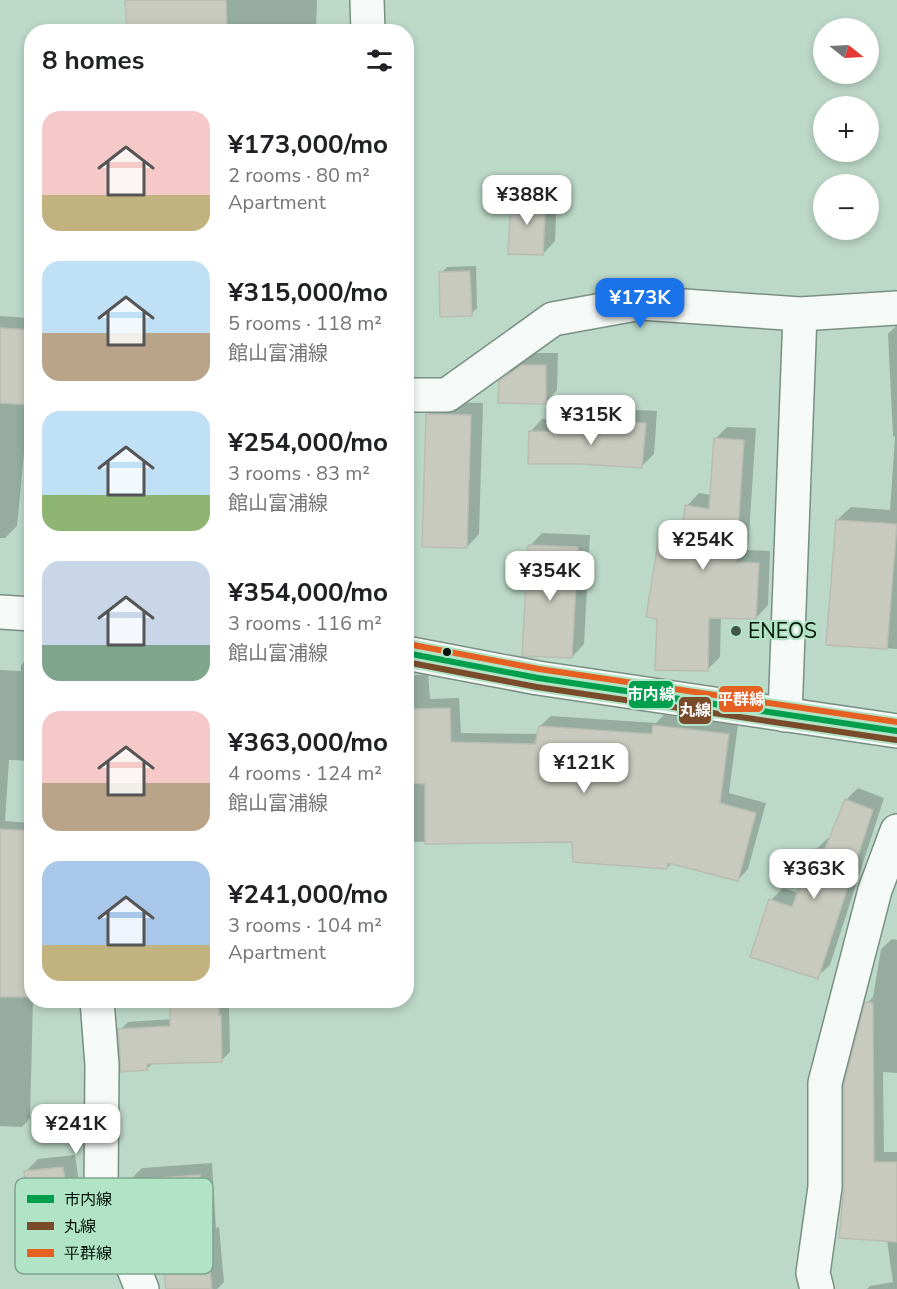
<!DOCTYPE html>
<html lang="en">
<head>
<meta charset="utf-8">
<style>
	:root { --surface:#fff; --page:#f2f2f2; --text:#202124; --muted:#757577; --accent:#1a73e8 }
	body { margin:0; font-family:"Nunito Sans","Noto Sans JP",sans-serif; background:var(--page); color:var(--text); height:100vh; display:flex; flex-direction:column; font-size:22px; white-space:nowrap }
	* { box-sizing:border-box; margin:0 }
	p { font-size:20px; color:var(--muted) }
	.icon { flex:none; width:33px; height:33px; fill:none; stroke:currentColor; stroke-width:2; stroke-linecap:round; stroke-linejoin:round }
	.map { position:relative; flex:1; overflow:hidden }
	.drawer { position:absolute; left:24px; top:24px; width:390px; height:984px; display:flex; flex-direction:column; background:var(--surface); border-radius:24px; box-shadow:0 3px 9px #0003 }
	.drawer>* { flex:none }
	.needle { width:39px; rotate:108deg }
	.tools { position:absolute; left:813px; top:18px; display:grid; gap:12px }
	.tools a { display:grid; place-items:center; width:66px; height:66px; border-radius:50%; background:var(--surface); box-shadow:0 3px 9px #0003; font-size:30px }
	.price { position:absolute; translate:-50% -51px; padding:0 14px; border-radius:12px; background:#fff; color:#222; font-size:20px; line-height:39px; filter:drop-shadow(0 2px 3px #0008) }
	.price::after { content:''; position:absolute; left:50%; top:36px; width:18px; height:14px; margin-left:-9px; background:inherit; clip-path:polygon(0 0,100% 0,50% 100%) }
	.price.selected { background:var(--accent); color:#fff }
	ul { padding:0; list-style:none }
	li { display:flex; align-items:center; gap:18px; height:150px; padding:0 18px }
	li span { display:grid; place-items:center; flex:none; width:168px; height:120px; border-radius:18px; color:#555 }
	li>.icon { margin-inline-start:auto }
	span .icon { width:72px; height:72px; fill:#fffc; stroke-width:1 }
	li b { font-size:26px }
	h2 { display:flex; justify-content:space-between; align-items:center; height:72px; padding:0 18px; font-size:26px }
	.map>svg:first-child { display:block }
	.shadow { fill:#0003 }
	.building { fill:#c8cabf; stroke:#b9bcb2; stroke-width:1.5 }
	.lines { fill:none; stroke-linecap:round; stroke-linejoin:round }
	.minor-casing { stroke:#798f83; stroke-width:36 }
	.major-casing { stroke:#798f83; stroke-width:36 }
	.minor { stroke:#f5f9f7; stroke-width:33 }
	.major { stroke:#f5f9f7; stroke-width:33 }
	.bus-1-casing { stroke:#b1e3c6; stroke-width:10 }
	.bus-2-casing { stroke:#b1e3c6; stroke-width:10 }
	.bus-3-casing { stroke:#b1e3c6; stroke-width:10 }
	.bus-1 { stroke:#009f4d; stroke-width:6 }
	.bus-2 { stroke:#7a4b2a; stroke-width:6 }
	.bus-3 { stroke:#e66121; stroke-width:6 }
	.poi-dot { fill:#42574b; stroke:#b1e3c6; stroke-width:2 }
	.bus-dot { fill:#011108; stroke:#b1e3c6; stroke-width:2 }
	.labels { text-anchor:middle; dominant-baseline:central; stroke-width:4.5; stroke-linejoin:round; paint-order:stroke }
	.poi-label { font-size:21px; fill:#011108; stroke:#b1e3c6; text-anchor:start }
	.key { fill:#b1e3c6; stroke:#7ca48d; stroke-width:1.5 }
	.key-label { font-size:16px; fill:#011108 }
	.line-badge { stroke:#b1e3c6; stroke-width:2 }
	.badge-label { font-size:16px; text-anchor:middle; font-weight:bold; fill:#fff }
</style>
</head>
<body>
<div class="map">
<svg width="897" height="1289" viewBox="0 0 897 1289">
	<rect width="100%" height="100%" fill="#bcd8c8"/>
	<path class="shadow" d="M127,0h190l-1,32h-188z
		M525,186l32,1 -2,54 -12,13 -31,-56z
		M476,266l1,42 -6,6 -30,-41 6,-6z
		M0,316l32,2v135h-8l-7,73 -12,12h-5z
		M897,325v324l-69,-5 9,-124 14,-13 39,3 5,-73 -2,-1 -5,-102z
		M535,353h23l-1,37 -12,13 -45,-21 13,-13z
		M440,402l43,1 -4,131 -12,13 -39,-133z
		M617,409l40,2 -3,43 -12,12 -112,-34 12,-13 64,1z
		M727,427l29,1 -8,122 22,1 -2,54 -12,13 -35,-1 -1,40 -13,13 -47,-133 12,-12 12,2 3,-21 12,-13 13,2 3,-56z
		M542,533l48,2 -6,109 -12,13 -42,-111z
		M29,657h3v104l-23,-1 -4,61 27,2v177h1l-3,118 -8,9 -22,-1v-456l21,1v-6z
		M428,674l2,25 29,-1 2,35 78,1 1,-8 11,-10 105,7 8,-8 74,9 -9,69 37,10 -18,66 -10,11 -66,-17 -5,5 -94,-28 -165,2 3,-108h-5v-58z
		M858,788l26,10 -54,167 -13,12 -46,-77 12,-12 15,5 17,-43 13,-12 3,-1 15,-37z
		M892,939l5,1v133l-14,-1 1,80h13v137h-30l3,-3 23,-4 -6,-42 -35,-3 15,-234 6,-6 8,-48z
		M172,1000h54v8l3,-1 1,45 -8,8 -68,2 -7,7 -27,-39 8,-8 43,-3z
		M75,1155l4,28 16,-2 15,63 -12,12 -54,-31 -9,-19 -9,-35 12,-12z
		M212,1163l4,65 3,-1 5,55 -7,7h-49l-10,-78 -29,-30 13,-13z"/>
	<path class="building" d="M125,0h101l1,32h-100z
		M511,198l35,1 -3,56 -35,-1z
		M470,271l2,45 -32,1 -1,-45z
		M0,328l32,2v75l-32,-2z
		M522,365h24v39l-48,-1 1,-22z
		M426,414l45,1 -4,133 -45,-1z
		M603,421l43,2 -4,45 -63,-4h-51l1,-33 73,1z
		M714,438l30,2 -8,122 23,1 -3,56 -47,-1 -1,53 -53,-1 2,-51 -11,-2 13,-80 22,3 4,-35 24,4z
		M836,520l61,4 -10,125 -61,-4z
		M528,545l50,2 -6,111 -50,-2z
		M450,708l1,34 84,2 4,-18 113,8 1,-9 76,9 -9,69 36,10 -18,68 -70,-18 -1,6 -94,-7 -1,-20 -147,2v-60l-17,-1 3,-74z
		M845,799l28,11 -55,169 -68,-22 19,-58 23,8 22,-58h11z
		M0,829l32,2v166h-32z
		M170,1000h49v15h2l1,47 -75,2 1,6 -27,2 -3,-43 52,-3z
		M865,1002l8,1 1,159h23v80l-58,-4 5,-51v-102z
		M63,1167l4,28 16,-2 12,32 3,32 -53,6 -3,-36h-6l-2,-20 -6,1 -4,-37z
		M200,1175l4,64h3l5,50h-46l-9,-76 -25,1 -2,-4 -2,-30z"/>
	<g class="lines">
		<g class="minor-casing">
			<path id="minor" d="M367,0l1,32
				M406,395h41l106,-76 88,-16 159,11 97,-6
				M785,715l15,-401
				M97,1000l5,65 -1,124 41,100
				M817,1289l-4,-16 12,-86v-104l50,-193 22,-59"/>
		</g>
		<g class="major-casing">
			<path id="major" d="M0,612l32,2
				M406,653l132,25 359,53"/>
		</g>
		<use href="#minor" class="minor"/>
		<use href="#major" class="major"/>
		<g class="bus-1-casing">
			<path id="bus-1" d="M406,653l132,25 359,53"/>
		</g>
		<g class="bus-2-casing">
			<path id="bus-2" d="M406,662l131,25 359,53"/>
		</g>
		<g class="bus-3-casing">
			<path id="bus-3" d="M408,644l131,25 358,53"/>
		</g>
		<use href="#bus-1" class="bus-1"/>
		<use href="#bus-2" class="bus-2"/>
		<use href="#bus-3" class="bus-3"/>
	</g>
	<circle class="poi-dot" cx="736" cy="631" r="6"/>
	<circle class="bus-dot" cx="447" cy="652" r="5"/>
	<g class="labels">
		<g class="poi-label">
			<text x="748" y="631">ENEOS</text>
		</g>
	</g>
	<rect x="15" y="1178" width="198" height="96" rx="9" class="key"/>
	<rect x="27" y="1195" width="27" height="8" fill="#009f4d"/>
	<rect x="27" y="1222" width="27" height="8" fill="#7a4b2a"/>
	<rect x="27" y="1249" width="27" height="8" fill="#e66121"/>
	<g class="key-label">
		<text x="64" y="1205">市内線</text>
		<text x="64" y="1232">丸線</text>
		<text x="64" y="1259">平群線</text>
	</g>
	<g class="line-badge">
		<rect x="628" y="680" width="46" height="29" rx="6" fill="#009f4d"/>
		<rect x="718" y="685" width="46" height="28" rx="6" fill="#e66121"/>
		<rect x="678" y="696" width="34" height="29" rx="6" fill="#7a4b2a"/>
	</g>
	<g class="badge-label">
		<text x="651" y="700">市内線</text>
		<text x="741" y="705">平群線</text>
		<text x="695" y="716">丸線</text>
	</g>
</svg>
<div class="tools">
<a><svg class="needle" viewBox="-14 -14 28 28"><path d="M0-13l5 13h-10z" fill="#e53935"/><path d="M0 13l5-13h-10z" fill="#757577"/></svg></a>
<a>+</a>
<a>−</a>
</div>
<b class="price" style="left:527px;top:226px">¥388K</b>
<b class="price selected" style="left:640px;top:329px">¥173K</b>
<b class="price" style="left:591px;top:446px">¥315K</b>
<b class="price" style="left:703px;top:571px">¥254K</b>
<b class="price" style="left:550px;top:602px">¥354K</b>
<b class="price" style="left:584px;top:794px">¥121K</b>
<b class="price" style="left:814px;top:900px">¥363K</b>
<b class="price" style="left:76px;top:1155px">¥241K</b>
<section class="drawer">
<h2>8 homes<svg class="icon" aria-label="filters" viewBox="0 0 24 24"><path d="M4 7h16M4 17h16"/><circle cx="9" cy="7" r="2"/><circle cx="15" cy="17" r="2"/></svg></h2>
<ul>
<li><span style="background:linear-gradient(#f6c9c9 70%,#c2b280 0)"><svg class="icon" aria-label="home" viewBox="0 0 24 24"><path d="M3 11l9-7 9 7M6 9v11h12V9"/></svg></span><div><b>¥173,000/mo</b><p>2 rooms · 80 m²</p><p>Apartment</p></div></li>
<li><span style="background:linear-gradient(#bfe0f5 60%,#b9a48a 0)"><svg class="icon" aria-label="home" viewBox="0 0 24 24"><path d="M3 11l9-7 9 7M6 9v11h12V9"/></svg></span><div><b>¥315,000/mo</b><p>5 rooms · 118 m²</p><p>館山富浦線</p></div></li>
<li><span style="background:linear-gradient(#bfe0f5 70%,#8fb573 0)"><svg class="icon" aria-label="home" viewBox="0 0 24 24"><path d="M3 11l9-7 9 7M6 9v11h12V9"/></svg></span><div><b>¥254,000/mo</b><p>3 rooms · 83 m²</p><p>館山富浦線</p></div></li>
<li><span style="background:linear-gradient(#c9d6e8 70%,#7fa58c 0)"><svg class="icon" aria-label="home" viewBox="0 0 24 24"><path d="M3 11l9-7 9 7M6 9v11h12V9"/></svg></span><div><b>¥354,000/mo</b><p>3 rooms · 116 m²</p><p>館山富浦線</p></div></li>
<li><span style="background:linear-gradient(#f6c9c9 60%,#b9a48a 0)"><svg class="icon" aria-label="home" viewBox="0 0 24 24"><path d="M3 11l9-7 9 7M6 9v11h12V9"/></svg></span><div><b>¥363,000/mo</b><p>4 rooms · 124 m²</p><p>館山富浦線</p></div></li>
<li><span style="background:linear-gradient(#a9c7e8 70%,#c2b280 0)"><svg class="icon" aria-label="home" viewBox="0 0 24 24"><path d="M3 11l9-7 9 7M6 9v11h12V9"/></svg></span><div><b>¥241,000/mo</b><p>3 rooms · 104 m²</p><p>Apartment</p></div></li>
</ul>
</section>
</div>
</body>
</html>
